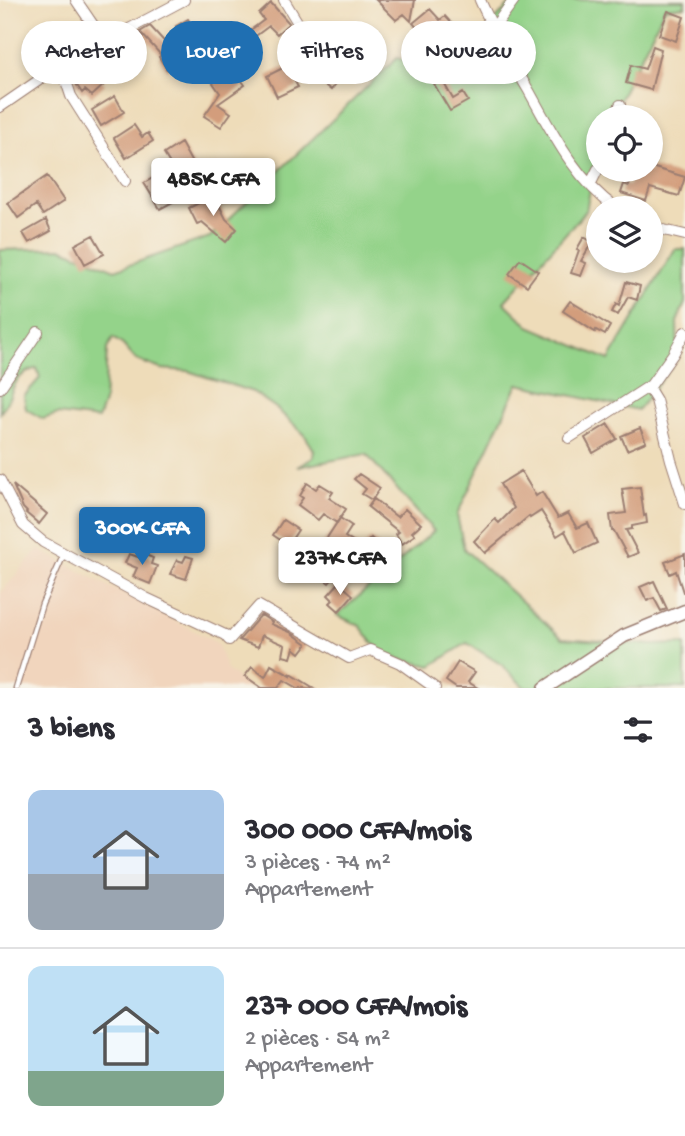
<!DOCTYPE html>
<html lang="fr">
<head>
<meta charset="utf-8">
<style>
	:root { --surface:#fff; --page:#f2f2f3; --text:#2b2b33; --muted:#7c7c81; --line:#e1e1e2; --accent:#1f6fb2 }
	body { margin:0; font-family:"Gochi Hand",sans-serif; background:var(--page); color:var(--text); height:100vh; display:flex; flex-direction:column; font-size:26px; white-space:nowrap }
	* { box-sizing:border-box; margin:0 }
	p { font-size:23px; color:var(--muted) }
	.icon { flex:none; width:38px; height:38px; fill:none; stroke:currentColor; stroke-width:2; stroke-linecap:round; stroke-linejoin:round }
	.map { position:relative; height:688px; overflow:hidden }
	.sheet { display:flex; flex-direction:column; background:var(--surface); flex:1 }
	.sheet>* { flex:none }
	.hud { position:absolute; left:21px; top:21px; width:644px; height:63px; display:flex; gap:14px }
	.fabs { position:absolute; left:586px; top:105px; display:grid; gap:14px }
	.fabs a { display:grid; place-items:center; width:77px; height:77px; border-radius:50%; background:var(--surface); box-shadow:0 4px 10px #0003; font-size:35px }
	.price { position:absolute; translate:-50% -60px; padding:0 16px; border-radius:7px; background:#fff; color:#222; font-size:23px; line-height:46px; filter:drop-shadow(0 2px 4px #0008) }
	.price::after { content:''; position:absolute; left:50%; top:42px; width:21px; height:16px; margin-left:-10px; background:inherit; clip-path:polygon(0 0,100% 0,50% 100%) }
	.price.current { background:var(--accent); color:#fff }
	ul { padding:0; list-style:none }
	li { display:flex; align-items:center; gap:21px; height:175px; padding:0 28px }
	li+li { border-top:2px solid var(--line) }
	li span { display:grid; place-items:center; flex:none; width:196px; height:140px; border-radius:14px; color:#555 }
	li>.icon { margin-inline-start:auto }
	span .icon { width:84px; height:84px; fill:#fffc; stroke-width:1 }
	li b { font-size:30px }
	h2 { display:flex; justify-content:space-between; align-items:center; height:84px; padding:0 28px; font-size:30px }
	.chip { padding:0 24px; border-radius:32px; background:var(--surface); box-shadow:0 4px 10px #0003; font-size:24px; line-height:63px }
	.chip.current { background:var(--accent); color:#fff }
	.map>svg:first-child { display:block }
	.built { fill:#f1d5bd }
	.green { fill:#94d38a; stroke:#6f795a; stroke-width:2 }
	.building { fill:#d39d7c }
	.lines { fill:none; stroke-linecap:round; stroke-linejoin:round }
	.service-casing { stroke:#9c7e72; stroke-width:7 }
	.minor-casing { stroke:#9c7e72; stroke-width:12 }
	.tertiary-casing { stroke:#9c7e72; stroke-width:15 }
	.service { stroke:#fff; stroke-width:4.5 }
	.minor { stroke:#fff; stroke-width:10 }
	.tertiary { stroke:#fff; stroke-width:12 }
</style>
</head>
<body>
<div class="map">
<svg width="685" height="688" viewBox="0 0 685 688">
	<rect width="100%" height="100%" fill="#f7f3e8"/>
	<filter id="ink" filterUnits="userSpaceOnUse"><feTurbulence type="fractalNoise" baseFrequency=".0143" numOctaves="2"/><feDisplacementMap in="SourceGraphic" scale="14" xChannelSelector="R" yChannelSelector="G"/><feConvolveMatrix kernelMatrix="1 2 1 2 8 2 1 2 1" color-interpolation-filters="sRGB"/></filter>
	<filter id="wash" filterUnits="userSpaceOnUse"><feTurbulence type="fractalNoise" baseFrequency=".00686" numOctaves="4" result="noise"/><feDisplacementMap in="SourceGraphic" scale="28" xChannelSelector="R" yChannelSelector="G"/><feGaussianBlur stdDeviation="1.57" result="paint"/><feColorMatrix in="noise" values="0 0 0 0 0 0 0 0 0 0 0 0 0 0 0 0 0 1.4 0 .05"/><feComposite in="paint" operator="in"/></filter>
	<g filter="url(#wash)">
		<rect width="100%" height="100%" fill="#eedcb9"/>
		<path class="built" d="M38,549l179,94 10,27 23,18h-250v-94z"/>
		<path class="green" d="M514,0h171v6l-20,2 -54,109h-13v32l-12,62 -82,91 25,24 80,34 66,-111h10v54l-8,19 1,36 -40,52 -120,-26 -61,131 7,34 98,89 90,7 33,-1v44h-160l-23,-23 -35,-22 -36,23 -49,-11 -22,-29 -23,-11 97,-84 -68,-77 -69,13 16,-9 1,-8 -10,-16 -28,-26 -23,-16 -65,-21 -27,-2 -25,-9 -13,-15 -10,-7 -6,11 -3,53 -6,17 -40,-5 -15,5 -17,-10 -2,-13 16,-18 -3,-10c-29,9 -21,26 -37,45v-163l61,-2 54,22 95,-33 187,-179 50,13z"/>
		<g id="blocks">
			<path class="building" d="M376,0h39l-4,21 -7,-7 -8,6z
				M271,3l18,20 -12,11 -8,-8 -28,21 -5,-6 28,-21 -5,-6z
				M430,9l10,11 5,-4 9,10 -21,20 -20,-23z
				M668,11l16,6 -8,24 -17,-6z
				M188,19l9,14 5,-4 8,10 -4,2 8,9 -15,14 -8,-8 3,-2 -18,-28z
				M150,26l21,23 2,-1 8,14 -14,8 -8,-13 2,-2 -21,-23z
				M653,46l8,3 -10,41 -25,-7 5,-18 14,4z
				M308,53l12,19 5,1 5,-4 11,8 -10,13 -23,-18 -14,8 4,7 -21,10 -10,-21 28,-14v-1z
				M89,67l16,17 -13,12 -7,-6 -3,3 -8,-12z
				M228,68l3,5 3,-3 11,15 -27,19 13,9 -10,14 -17,-11 16,-23 -9,-13z
				M442,80l11,19 10,-6 5,8 -18,10 -16,-27z
				M115,96l9,16 -23,14 -9,-16z
				M134,125l8,12 6,-4 5,8 -27,17 -12,-20z
				M181,143l23,42 -44,24 -16,-26 28,-16 -8,-13z
				M651,167l34,10 -6,19 -29,-8 -4,13 -25,-8 3,-9 5,2 6,-16 16,2z
				M47,176l17,25 -21,14 -7,-10 -18,13 -10,-15z
				M214,195l12,24 11,10 -11,13 -24,-20 -5,2 -8,-16z
				M46,220l5,11 -22,12 -6,-10z
				M93,235l11,19 -19,10 -10,-19z
				M584,237l8,5 -11,19 5,2 -5,13 -10,-3 8,-23 -2,-1z
				M520,259l18,12 -11,15 -18,-12z
				M626,282l14,4 -3,14 -9,-3 -10,18 -6,-3 4,-8 3,2z
				M570,301l40,25 -5,9 -9,-5 -1,2 -32,-21z
				M608,424l9,15 -24,14 -8,-15z
				M640,428l6,14 -19,8 -6,-14z
				M521,471l15,25 6,-4 16,26 10,-5 9,15 11,-5 9,20 -21,10 -11,-22 -8,5 -16,-25 -11,7 -1,-2 -44,37 -11,-12 21,-22 4,4 15,-15 -14,-24z
				M359,474l21,14 -8,12 -10,-6 4,-5 -12,-10z
				M307,483l9,6 4,-5 13,8 -4,6 17,11 -9,14 -14,-9 -5,6 -20,-15 5,-7 -3,-2z
				M13,485l34,29 -8,10 -13,-11 1,-1 -4,-4z
				M640,487l4,29 2,-1 1,8 -15,3v3l-6,1 12,23 -10,4 -14,-26h-2l-2,-16 16,-2 -4,-24z
				M374,499l23,18 8,-8 16,15 -9,8 3,3 -13,9 -6,-10 3,-2 -31,-25z
				M340,518l12,8 -7,11 17,11 9,-10 9,8 -8,8 10,10 -16,16 -10,-10 -35,-23z
				M283,520l15,10 -10,15 -15,-10z
				M311,553l26,21 -8,9 -13,-10 3,-3 -13,-10z
				M129,554l12,4 2,-4 10,4 -2,6 6,2 -7,18 -17,-7 4,-9 -12,-5z
				M685,554v38h-2l-7,-21 -6,3 -5,-12z
				M186,556l7,2 -7,21 -16,-5 7,-14 6,2z
				M654,581l13,28 -6,2 -7,-13 -7,3 -7,-14z
				M339,583l14,12 -14,16 -9,-8 3,-3 -5,-5z
				M261,615l11,7 -1,2 19,8 17,12 -7,9 -6,-5 -3,10 -8,-2 2,-11 -23,-10 -4,12 -19,-7z
				M458,662l17,10 -7,10 10,6h-22l-10,-7z
				M271,665l20,11v-2l23,14h-16l-14,-8 -6,8h-16l-17,-12 7,-9 13,10z"/>
		</g>
	</g>
	<g filter="url(#ink)">
		<use href="#blocks" fill-opacity="0" stroke="#9c7e72" stroke-width="2"/>
		<g class="lines">
			<g class="service-casing">
				<path id="service" d="M16,688l26,-84 22,-50"/>
			</g>
			<g class="minor-casing">
				<path id="minor" d="M76,0l28,41
					M284,0l40,66
					M480,0c14,32 31,61 49,91 24,43 46,88 87,117
					M493,29l21,-29
					M73,60l-8,18 6,18 54,85
					M0,107l61,-42 123,-65
					M616,117l4,-12
					M590,185l8,-16
					M651,227l34,8
					M648,387l8,13 15,60 14,44
					M0,388l38,-56
					M569,438l82,-53 22,-31 12,-22
					M0,480l23,45 20,17 103,56 79,37 4,5 30,-34 90,52 21,-8 30,13 35,25"/>
			</g>
			<g class="tertiary-casing">
				<path id="tertiary" d="M545,688l79,-52 61,-25"/>
			</g>
			<use href="#service" class="service"/>
			<use href="#minor" class="minor"/>
			<use href="#tertiary" class="tertiary"/>
		</g>
	</g>
</svg>
<div class="fabs">
<a><svg class="icon" aria-label="locate" viewBox="0 0 24 24"><circle cx="12" cy="12" r="6"/><path d="M12 2v4M12 18v4M2 12h4M18 12h4"/></svg></a>
<a><svg class="icon" aria-label="layers" viewBox="0 0 24 24"><path d="M12 4l9 5-9 5-9-5zM3 14l9 5 9-5"/></svg></a>
</div>
<b class="price" style="left:213px;top:218px">485K CFA</b>
<b class="price current" style="left:142px;top:567px">300K CFA</b>
<b class="price" style="left:340px;top:597px">237K CFA</b>
<div class="hud">
<a class="chip">Acheter</a>
<a class="chip current">Louer</a>
<a class="chip">Filtres</a>
<a class="chip">Nouveau</a>
</div>
</div>
<section class="sheet">
<h2>3 biens<svg class="icon" aria-label="filters" viewBox="0 0 24 24"><path d="M4 7h16M4 17h16"/><circle cx="9" cy="7" r="2"/><circle cx="15" cy="17" r="2"/></svg></h2>
<ul>
<li><span style="background:linear-gradient(#a9c7e8 60%,#9aa5b1 0)"><svg class="icon" aria-label="home" viewBox="0 0 24 24"><path d="M3 11l9-7 9 7M6 9v11h12V9"/></svg></span><div><b>300 000 CFA/mois</b><p>3 pièces · 74 m²</p><p>Appartement</p></div></li>
<li><span style="background:linear-gradient(#bfe0f5 75%,#7fa58c 0)"><svg class="icon" aria-label="home" viewBox="0 0 24 24"><path d="M3 11l9-7 9 7M6 9v11h12V9"/></svg></span><div><b>237 000 CFA/mois</b><p>2 pièces · 54 m²</p><p>Appartement</p></div></li>
</ul>
</section>
</body>
</html>
